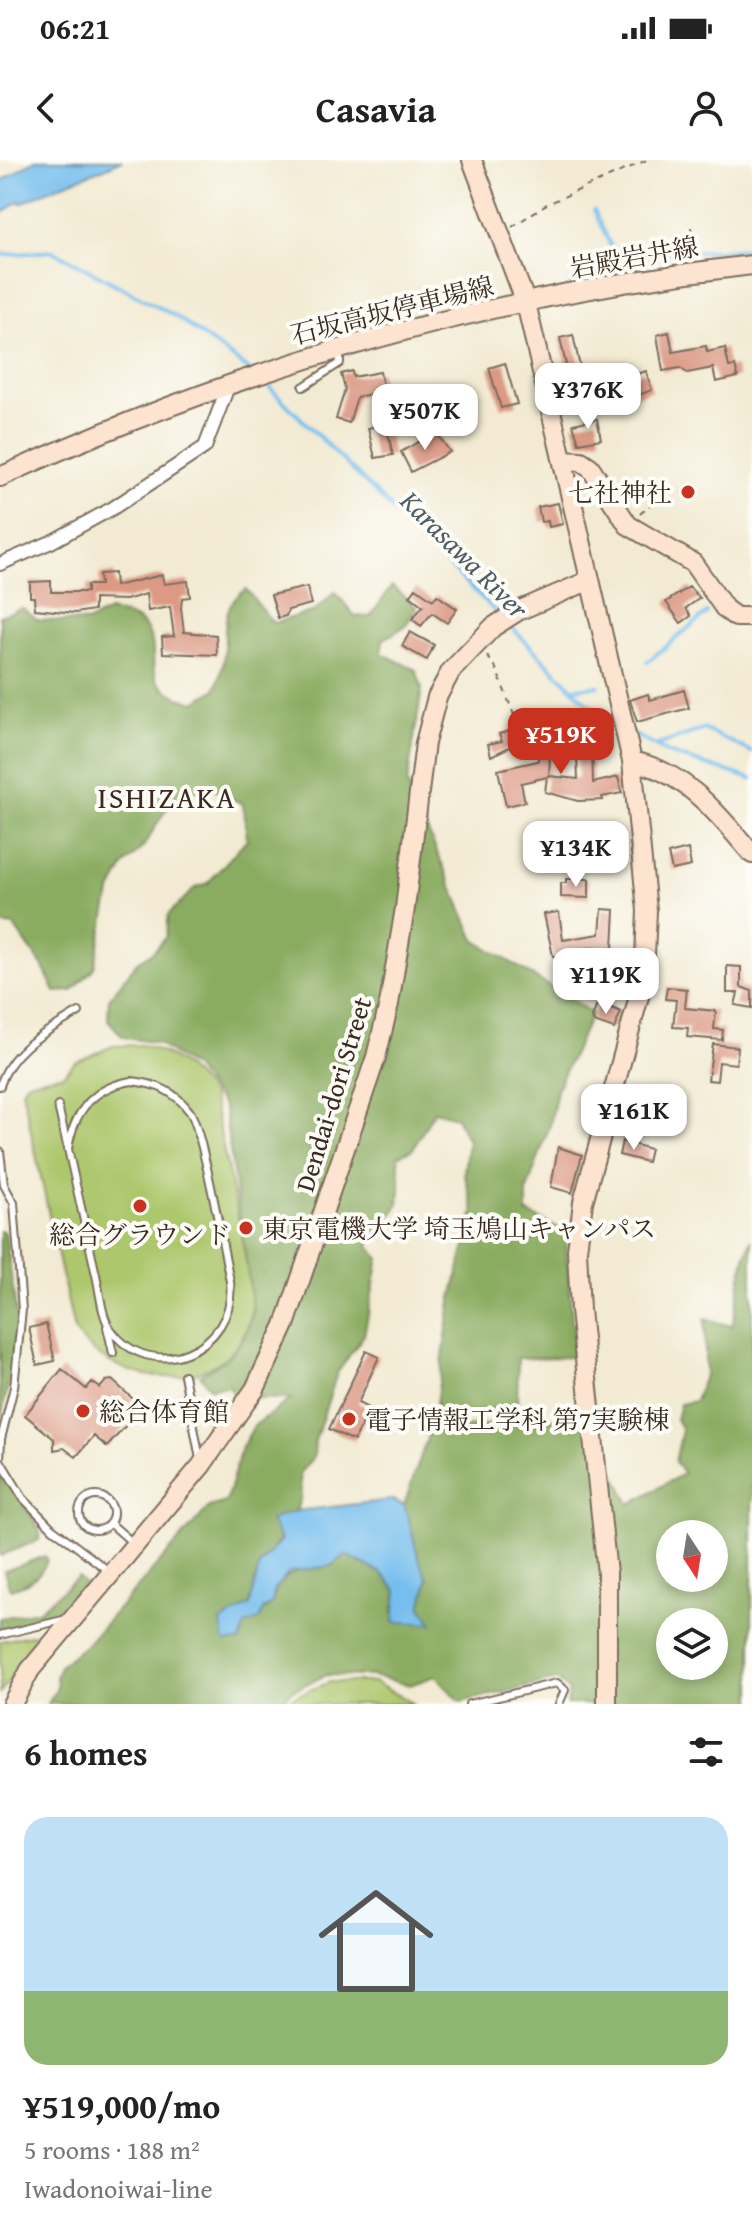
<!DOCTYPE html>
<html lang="en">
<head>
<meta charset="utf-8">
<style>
	:root { --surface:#fff; --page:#f2f2f2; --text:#222; --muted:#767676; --line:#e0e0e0; --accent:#c8321e }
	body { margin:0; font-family:"Gentium Book Plus","Noto Serif JP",serif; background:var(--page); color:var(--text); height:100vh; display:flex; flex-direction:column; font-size:30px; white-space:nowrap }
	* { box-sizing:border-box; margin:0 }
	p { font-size:26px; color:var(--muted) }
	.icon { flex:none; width:44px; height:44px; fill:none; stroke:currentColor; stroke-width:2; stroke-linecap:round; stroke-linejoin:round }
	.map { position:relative; height:1544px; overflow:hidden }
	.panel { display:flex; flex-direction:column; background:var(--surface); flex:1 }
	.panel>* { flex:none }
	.needle { width:52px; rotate:168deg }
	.fabs { position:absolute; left:656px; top:1360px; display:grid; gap:16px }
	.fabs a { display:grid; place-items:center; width:72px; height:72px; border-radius:50%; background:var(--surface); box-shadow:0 4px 12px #0003; font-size:40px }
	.price { position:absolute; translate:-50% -68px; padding:0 18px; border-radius:16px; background:#fff; color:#222; font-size:26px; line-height:52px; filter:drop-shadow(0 2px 4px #0008) }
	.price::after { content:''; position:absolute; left:50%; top:48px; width:24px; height:18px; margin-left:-12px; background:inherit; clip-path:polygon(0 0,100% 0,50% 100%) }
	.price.selected { background:var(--accent); color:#fff }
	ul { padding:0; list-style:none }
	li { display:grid; align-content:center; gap:16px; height:424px; padding:0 24px }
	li+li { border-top:2px solid var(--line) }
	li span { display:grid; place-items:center; height:248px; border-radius:24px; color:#555 }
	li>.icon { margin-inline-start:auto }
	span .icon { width:144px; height:144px; fill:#fffc; stroke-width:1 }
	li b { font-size:34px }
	h2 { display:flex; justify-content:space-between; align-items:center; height:96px; padding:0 24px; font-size:34px }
	.status { display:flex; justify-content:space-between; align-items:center; height:56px; padding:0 40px; background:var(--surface); direction:ltr }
	.status svg { height:22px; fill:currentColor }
	header { display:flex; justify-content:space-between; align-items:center; height:104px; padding:0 24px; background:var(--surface); font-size:36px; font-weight:600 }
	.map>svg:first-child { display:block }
	.green { fill:#adc76d; stroke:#747846; stroke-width:2 }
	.forest { fill:#8aac60; stroke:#626b3f; stroke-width:2; fill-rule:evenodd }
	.water { fill:#74beed; stroke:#587486; stroke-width:2 }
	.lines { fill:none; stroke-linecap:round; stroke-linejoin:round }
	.stream { stroke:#74beed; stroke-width:4 }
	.building { fill:#dc9a85 }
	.lane-casing { stroke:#7b6d5d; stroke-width:10 }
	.street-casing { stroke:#7b6d5d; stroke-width:16 }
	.secondary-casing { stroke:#7b6d5d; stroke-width:22 }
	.path { stroke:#7b6d5d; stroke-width:2; stroke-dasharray:6 6; stroke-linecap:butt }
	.lane { stroke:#fff; stroke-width:6 }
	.street { stroke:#fff; stroke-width:12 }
	.secondary { stroke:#fde4d1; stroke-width:18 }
	.poi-dot { fill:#c8321e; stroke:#fdfcf7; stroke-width:3 }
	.labels { text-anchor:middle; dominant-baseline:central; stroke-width:8; stroke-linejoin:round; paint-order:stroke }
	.street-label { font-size:26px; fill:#3b2a1e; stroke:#fdfcf7 }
	.poi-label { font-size:26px; fill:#3b2a1e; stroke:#fdfcf7; text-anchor:start }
	.water-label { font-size:28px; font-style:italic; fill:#4f5e66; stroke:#fdfcf7 }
	.quarter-label { font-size:30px; letter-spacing:2px; fill:#3b2a1e; stroke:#fdfcf7 }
</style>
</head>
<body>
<div class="status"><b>06:21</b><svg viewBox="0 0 49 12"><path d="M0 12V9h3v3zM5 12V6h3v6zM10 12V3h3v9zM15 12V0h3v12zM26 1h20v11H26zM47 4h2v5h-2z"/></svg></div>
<header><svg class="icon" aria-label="back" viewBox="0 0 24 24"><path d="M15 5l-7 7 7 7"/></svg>Casavia<svg class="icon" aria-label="person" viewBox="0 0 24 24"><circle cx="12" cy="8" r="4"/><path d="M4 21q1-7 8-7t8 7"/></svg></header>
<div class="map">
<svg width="752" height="1544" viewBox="0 0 752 1544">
	<rect width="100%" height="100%" fill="#fdfcf7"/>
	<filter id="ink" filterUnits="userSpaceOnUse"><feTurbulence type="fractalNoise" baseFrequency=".0125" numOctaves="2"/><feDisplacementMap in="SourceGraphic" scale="16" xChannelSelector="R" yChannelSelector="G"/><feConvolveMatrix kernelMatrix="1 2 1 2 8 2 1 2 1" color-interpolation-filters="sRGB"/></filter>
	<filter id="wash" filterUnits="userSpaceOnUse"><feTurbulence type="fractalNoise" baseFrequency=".006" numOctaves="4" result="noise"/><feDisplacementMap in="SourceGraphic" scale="32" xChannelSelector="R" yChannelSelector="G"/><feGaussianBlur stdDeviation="1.8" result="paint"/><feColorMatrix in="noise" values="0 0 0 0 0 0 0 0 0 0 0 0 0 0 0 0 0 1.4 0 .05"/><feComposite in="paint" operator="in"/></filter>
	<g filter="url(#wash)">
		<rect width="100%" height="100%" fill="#f2ead2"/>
		<path class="green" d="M141,885c31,8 52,25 71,50l41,193c4,104 -127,115 -179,42l-52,-240 5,-8 37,-8 11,-12 38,-16z
			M45,1472l-45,61v-52z
			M330,1522h44l40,22h-129l7,-7z"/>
		<path class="forest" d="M392,426l25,22 -12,18 -22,14 -2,13 35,17 6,18 -15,95 68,157 117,73 -34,73 -8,39 -23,65v23l38,18 10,126 -57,1 -1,49 -83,10 17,-115 23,-91 -10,-39 4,-31 -12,-24 -22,-6 -21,38 -15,7c3,37 8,54 -26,77l-3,14 10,11 -15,77 -27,38 -22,68 -1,15 -14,17 1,23 -5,15 -19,10 4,18 -22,27 -9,39 -29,17 24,3 27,-21c6,-37 44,-38 74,-49l37,19 14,17 -4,22 39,10 -11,-16 7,-28 -7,-11 -17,-63 26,-75 157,-14 43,88 54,-31 -9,-11 7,-32 -6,-11 4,-15 15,-3 10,-28v-54l27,7c8,-29 7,-58 20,-87v465h-185l2,-13 -12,-11 -96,22 -26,-26 -25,9 -38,-9 -46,-1 -35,16 -13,13h-230l9,-16 -1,-12 5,-11 27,-22 121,-136 17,-5 15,-53 13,-23 37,-27 -54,-1 -8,-12 -19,2 -10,-13c33,-20 42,-25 53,-63l-29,-205 -29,-38 -38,-26 -34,-6 -15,-17 1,-21 28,-37 16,-10 13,-15 2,-22 27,-27 13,-5 39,-44 -4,-35 -34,-17 -26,9 -16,12 -24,39 -19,19 -14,27 -16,75 -22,23 -17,1 -12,-25 -29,-41 -14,-2v-308l22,-8 16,12 49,2 22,-11c9,2 23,4 30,10 34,29 -14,62 55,81l21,-12c4,-11 8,-21 9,-32 3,-29 -5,-51 22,-69l27,34 42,-12 20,-19 20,24 15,1zM670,1374h44v44h-44zM670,1462h44v44h-44z
			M0,1071l5,1 12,86 -6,54 -11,50z
			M0,1307l40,63 -1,10 -39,16z
			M45,1396l2,5c-7,16 -20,24 -37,28l-6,-18z
			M78,1417l6,7 -26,31 -58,16v-13l38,-7z"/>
		<path class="water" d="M35,0h87c-32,16 -68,25 -99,43l-5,-1 -18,13v-33z
			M392,1340l12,5c9,24 11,52 24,74l-7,28 12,17 -39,-2 3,-31 -14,-17 -37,-19 -15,11 -41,6 -16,17 -2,15 -9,6 -4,10 -14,5 -5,16 -16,1 -3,-20 29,-17 9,-39 22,-26 -11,-20 26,-9z"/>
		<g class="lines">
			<path class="stream" d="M574,0l1,1
				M594,50l18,39 38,6 102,-6
				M0,95l53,-4 124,66 75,55
				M262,220l238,236
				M509,465l77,77 31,23
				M647,502l60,-49
				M573,528l26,-2
				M631,573l37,20 84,26
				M655,586l49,-17 48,23"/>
		</g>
		<g id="blocks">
			<path class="building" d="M669,172l4,20 33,-6 1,6 18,-4 4,19 6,-1 3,11 -22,5 -3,-14 -26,5 -7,-5 -17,3 -6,-36z
				M573,175l11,50 -13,3 -11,-50z
				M505,203l12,41 -16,4 -12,-40z
				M614,206l5,14 27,-9 6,19 -21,8 -3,-8 -17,6 -9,-25z
				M352,211l1,6 27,-5 4,19 -27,6 -8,26 -13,-4 9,-30 -4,-15z
				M597,259l4,20 -22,4 -6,-19z
				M386,264l7,31 -18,3 -7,-30z
				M436,272l14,20 -39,20 -10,-20z
				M558,343l5,21 -14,3 -1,-6 -7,1 -3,-15z
				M114,413l1,13 47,-11 2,9 24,-3 2,16 -8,1 -1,10 3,24 32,3 1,20 -54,-2 -1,-16 12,-1 -4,-29 -22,4 -2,-17 -20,6 -32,-1v11l-19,3 -40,-4 -1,-12h-4v-15l21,-1v11h36v-7h13l-1,-11z
				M307,427l4,17 -23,6 -2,6 -8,2 -7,-23z
				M689,427l11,11 -14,10 5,8 -10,7 -15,-21z
				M416,428l17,12 4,-5 20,14 -10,14 -15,-10 -11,13 -9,-7 11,-13 -13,-10z
				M410,472l24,13 -7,15 -25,-14z
				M684,530l5,18 -52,14 -7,-22 18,-6 2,6z
				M597,567l3,15 -8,2 1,39 25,-6 4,16 -20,4 1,3 -25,1 -33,-9 2,-15 -26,6 4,19 -19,4 -8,-36 40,-9v-6h12l-1,21 29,3 -1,-21h4l-6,-26z
				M516,569l4,13 -29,14 -3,-12 14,-3 -3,-7z
				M688,689l3,17 -19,4 -4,-16z
				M566,719h23v19l-28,-1v-14h5z
				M602,749l13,1 -2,38h-25l1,5 -10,1 3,18 -10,2 -3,-16 -16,-2 -9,-42 15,-2 4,28 37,-6z
				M727,806l14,1v20l11,4v17l-17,-3 3,-12h-11z
				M667,827l20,2 -2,19 31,3 -2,18 9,1 -1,10 -35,-3 1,-9 -15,-1 3,-27 -11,-1z
				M598,842l23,10 -7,17 -20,-7 -2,-4z
				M713,884l25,3 -2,17 -17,-2 -2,19 -9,-1z
				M622,981l28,8 -3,13 -28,-7z
				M558,987l24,8 -10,38 -21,-6z
				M46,1164l9,37 -18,4 -8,-37z
				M366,1191l13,6 -21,46 12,6 -16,32 -25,-12z
				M62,1209l24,20 6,-7 8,6 6,-7 6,-1 30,27 -35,40 -13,-11 -18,21 -12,-9 -10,2v-11l-29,-24z"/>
		</g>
	</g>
	<g filter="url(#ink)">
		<use href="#blocks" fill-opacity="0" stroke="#7b6d5d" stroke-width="2"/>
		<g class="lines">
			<g class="lane-casing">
				<path id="lane" d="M303,227l37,-24v-8
					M132,921c25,3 43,10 58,31 12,16 34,141 40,169 8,69 -80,106 -120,47 -9,-14 -10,-36 -14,-53 -9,-42 -19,-84 -28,-126 6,-38 25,-62 64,-68z
					M0,926c11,-38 48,-55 79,-74
					M58,946l9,39
					M0,991l4,34 10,18 8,107 -8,77 -13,52 -1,21 23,38 29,30 58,44
					M107,1167l6,26
					M184,1215l16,84
					M79 1353a17 17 0 1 1 34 0a17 17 0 1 1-34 0Z
					M110,1363l24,21
					M0,1475l67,-16
					M469,1544l88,-21 8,7 -6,14"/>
			</g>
			<g class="street-casing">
				<path id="street" d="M0,404l51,-22 62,-34 92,-61 24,-63"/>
			</g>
			<g class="secondary-casing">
				<path id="secondary" d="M472,0l54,143 106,458c54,11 86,53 120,93
					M564,300l17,1 9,6 38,58 65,38 32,46 11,8h16
					M0,317c239,-109 491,-183 752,-212
					M12,1544l18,-34 171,-204 54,-77 30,-64 91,-268 13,-53 16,-96 20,-165 12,-46 14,-26 42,-44 25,-16 70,-30
					M607,1544v-130l-27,-264 -3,-60 6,-48 61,-224 3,-67 -15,-150"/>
			</g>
			<path class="path" d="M512,67l33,-22 102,-45
				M691,67l2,31
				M640,354l11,-10 23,-5
				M487,496l8,10 31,80c24,15 61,5 89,2"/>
			<use href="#lane" class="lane"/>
			<use href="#street" class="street"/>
			<use href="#secondary" class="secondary"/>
		</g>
	</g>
	<g class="poi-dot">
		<circle cx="688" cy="332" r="8"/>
		<circle cx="140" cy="1046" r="8"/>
		<circle cx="246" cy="1068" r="8"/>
		<circle cx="83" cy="1251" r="8"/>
		<circle cx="349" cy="1259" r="8"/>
	</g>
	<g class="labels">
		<g class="street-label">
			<text transform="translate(634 97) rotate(-10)">岩殿岩井線</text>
			<text transform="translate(392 150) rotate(-14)">石坂高坂停車場線</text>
			<text transform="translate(333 934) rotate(-73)">Dendai-dori Street</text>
		</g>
		<g class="poi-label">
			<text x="672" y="332" text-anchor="end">七社神社</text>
			<text x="262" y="1068">東京電機大学 埼玉鳩山キャンパス</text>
			<text x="140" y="1074" text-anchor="middle">総合グラウンド</text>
			<text x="99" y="1251">総合体育館</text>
			<text x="365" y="1259">電子情報工学科 第7実験棟</text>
		</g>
		<g class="water-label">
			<text transform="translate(465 394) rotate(45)">Karasawa River</text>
		</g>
		<g class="quarter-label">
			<text x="167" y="637">ISHIZAKA</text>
		</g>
	</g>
</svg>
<div class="fabs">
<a><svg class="needle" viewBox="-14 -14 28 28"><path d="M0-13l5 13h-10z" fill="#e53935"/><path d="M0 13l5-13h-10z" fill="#767676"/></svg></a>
<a><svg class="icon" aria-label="layers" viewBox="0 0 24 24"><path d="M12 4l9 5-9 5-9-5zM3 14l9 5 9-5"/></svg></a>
</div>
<b class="price" style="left:588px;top:271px">¥376K</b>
<b class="price" style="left:425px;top:292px">¥507K</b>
<b class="price selected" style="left:561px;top:616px">¥519K</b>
<b class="price" style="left:576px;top:729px">¥134K</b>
<b class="price" style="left:606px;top:856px">¥119K</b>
<b class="price" style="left:634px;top:992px">¥161K</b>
</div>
<section class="panel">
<h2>6 homes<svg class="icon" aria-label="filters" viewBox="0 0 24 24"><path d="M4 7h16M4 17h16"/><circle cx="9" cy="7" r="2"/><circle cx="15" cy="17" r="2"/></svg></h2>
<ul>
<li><span style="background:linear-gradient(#bfe0f5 70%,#8fb573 0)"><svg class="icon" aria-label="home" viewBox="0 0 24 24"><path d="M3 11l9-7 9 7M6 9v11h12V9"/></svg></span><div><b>¥519,000/mo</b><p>5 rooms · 188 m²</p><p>Iwadonoiwai-line</p></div></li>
</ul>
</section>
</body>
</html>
